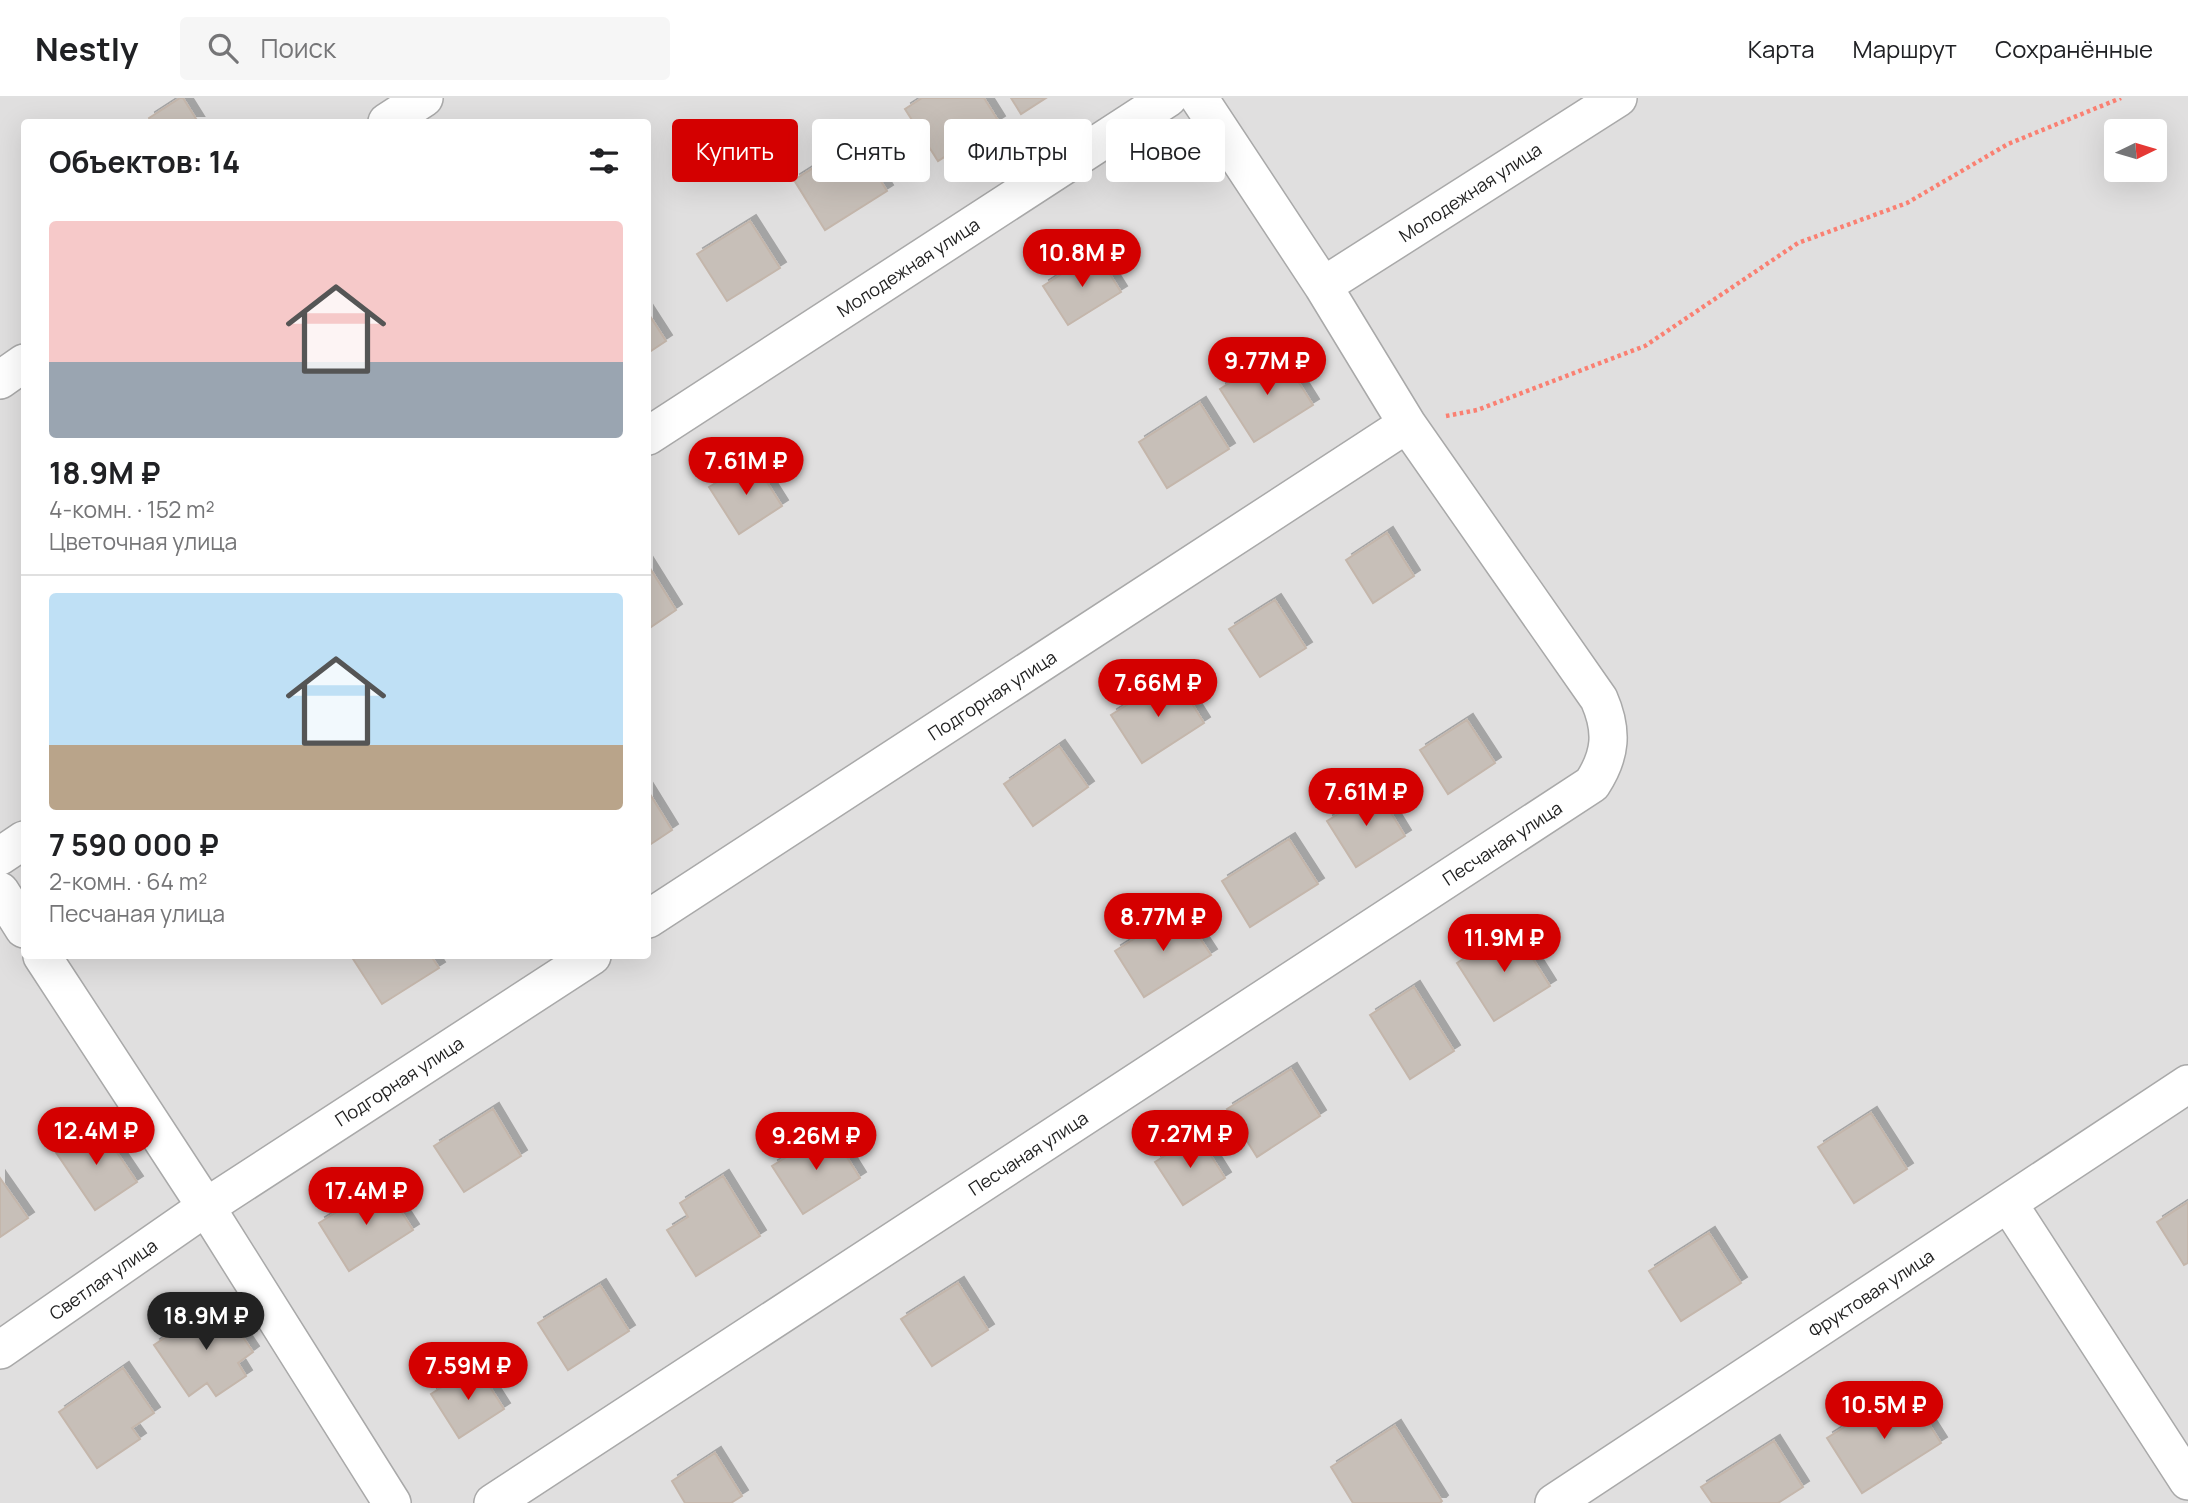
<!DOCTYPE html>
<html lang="ru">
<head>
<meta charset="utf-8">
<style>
	:root { --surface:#fff; --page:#f6f6f6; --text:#202124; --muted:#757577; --line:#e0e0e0; --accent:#d40000 }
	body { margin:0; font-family:Manrope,sans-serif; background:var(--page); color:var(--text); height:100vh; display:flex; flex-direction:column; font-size:26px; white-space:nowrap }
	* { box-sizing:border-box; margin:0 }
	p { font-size:23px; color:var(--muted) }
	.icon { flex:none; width:38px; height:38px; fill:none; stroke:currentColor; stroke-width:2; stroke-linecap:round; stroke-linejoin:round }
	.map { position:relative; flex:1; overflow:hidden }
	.drawer { position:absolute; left:21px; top:21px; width:630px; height:840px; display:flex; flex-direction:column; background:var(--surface); border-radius:7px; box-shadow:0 7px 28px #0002 }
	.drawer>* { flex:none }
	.guide { position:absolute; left:672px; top:21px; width:665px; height:63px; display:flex; gap:14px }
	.needle { width:46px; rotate:85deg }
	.tools { position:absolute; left:2104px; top:21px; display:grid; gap:14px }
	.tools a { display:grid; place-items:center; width:63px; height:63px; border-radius:7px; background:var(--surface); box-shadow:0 7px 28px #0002; font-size:35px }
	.price { position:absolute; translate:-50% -60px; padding:0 16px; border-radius:24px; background:var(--accent); color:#fff; font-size:23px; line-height:46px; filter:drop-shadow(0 2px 4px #0008) }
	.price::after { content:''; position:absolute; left:50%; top:42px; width:21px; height:16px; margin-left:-10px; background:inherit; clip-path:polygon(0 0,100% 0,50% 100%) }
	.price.current { background:#222; color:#fff }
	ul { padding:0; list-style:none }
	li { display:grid; align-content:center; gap:14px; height:371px; padding:0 28px }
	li+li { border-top:2px solid var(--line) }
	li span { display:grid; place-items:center; height:217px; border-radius:7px; color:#555 }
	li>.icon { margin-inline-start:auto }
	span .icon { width:126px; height:126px; fill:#fffc; stroke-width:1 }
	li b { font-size:30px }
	h2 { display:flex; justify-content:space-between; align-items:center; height:84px; padding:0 28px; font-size:30px }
	.tag { padding:0 24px; border-radius:7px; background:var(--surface); box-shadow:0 7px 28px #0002; font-size:24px; line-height:63px }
	.tag.current { background:var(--accent); color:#fff }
	header { display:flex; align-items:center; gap:42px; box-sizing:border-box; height:98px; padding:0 35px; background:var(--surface); border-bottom:2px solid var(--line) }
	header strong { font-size:33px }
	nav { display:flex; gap:38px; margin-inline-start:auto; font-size:24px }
	.search { width:490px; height:63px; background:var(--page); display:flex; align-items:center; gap:18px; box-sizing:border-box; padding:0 24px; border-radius:7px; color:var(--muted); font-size:26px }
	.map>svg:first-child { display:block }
	.residential { fill:#e0dfdf; fill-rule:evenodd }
	.building { fill:#c7bfb8; stroke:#c4b6ab; stroke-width:2; filter:url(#shadow) }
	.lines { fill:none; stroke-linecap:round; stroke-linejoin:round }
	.minor-casing { stroke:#a9a9a9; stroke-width:40 }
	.path { stroke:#fa8072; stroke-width:4.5; stroke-dasharray:3.5 3.5; stroke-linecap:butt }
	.minor { stroke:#fff; stroke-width:37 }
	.labels { text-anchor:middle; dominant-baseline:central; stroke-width:5; stroke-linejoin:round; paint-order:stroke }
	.street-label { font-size:18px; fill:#222; stroke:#fff }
</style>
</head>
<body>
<header>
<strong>Nestly</strong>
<div class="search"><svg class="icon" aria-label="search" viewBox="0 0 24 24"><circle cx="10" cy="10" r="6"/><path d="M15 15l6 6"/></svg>Поиск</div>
<nav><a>Карта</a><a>Маршрут</a><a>Сохранённые</a></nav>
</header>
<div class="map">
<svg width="2188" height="1405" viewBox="0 0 2188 1405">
	<defs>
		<filter id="shadow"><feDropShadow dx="6" dy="-6" stdDeviation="0" flood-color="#0004"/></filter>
	</defs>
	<rect width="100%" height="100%" fill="#f2efe9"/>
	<path class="residential" d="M0,0h2188v1405h-2188zM24,24h624v834h-624zM2116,33h38v39h-38z"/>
	<path class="building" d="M180,0h3l15,24h-47l-2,-4z
		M922,0h62l15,24 -61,39 -33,-52z
		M1011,0h35l-25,16z
		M856,43l31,50 -62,39 -31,-50z
		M750,123l30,47 -53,33 -30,-47z
		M1096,154l25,40 -53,33 -25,-39z
		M648,215l18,28 -18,12z
		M1279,253l34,54 -59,37 -34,-53z
		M1200,305l29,46 -62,39 -28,-46z
		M753,362l29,46 -43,28 -30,-47z
		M1387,435l27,43 -41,27 -27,-43z
		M648,467l28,45 -28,19z
		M1275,502l31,48 -46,29 -31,-48z
		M1174,577l30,48 -62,40 -31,-48z
		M1467,622l28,43 -47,31 -28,-44z
		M1059,648l29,41 -55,39 -29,-42z
		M1377,692l28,46 -49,31 -29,-46z
		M648,693l24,39 -24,16z
		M1289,741l29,45 -68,43 -28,-46z
		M1181,811l30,46 -67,42 -29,-46z
		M1513,829l37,59 -56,35 -37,-58z
		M359,858h72l8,12 -57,36 -29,-45z
		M1414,889l40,64 -44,28 -40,-64z
		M1291,971l29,47 -63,41 -30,-48z
		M493,1011l28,47 -57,36 -30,-46z
		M1871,1015l36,56 -53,34 -36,-56z
		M97,1025l40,59 -42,28 -40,-59z
		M830,1032l30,48 -57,36 -31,-48z
		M1198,1037l27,43 -42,27 -28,-43z
		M723,1078l37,60 -64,40 -29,-46 21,-13 -8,-14z
		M0,1080l28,40 -28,19z
		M383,1085l30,47 -64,41 -30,-48z
		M2188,1104v61l-4,2 -27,-43z
		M1709,1135l32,50 -60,38 -32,-50z
		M958,1185l30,47 -56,36 -31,-47z
		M600,1187l29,46 -61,39 -30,-47z
		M219,1203l34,51 -15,11 8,13 -30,20 -9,-13 -18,13 -35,-51z
		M476,1267l28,44 -45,29 -28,-44z
		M123,1270l31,45 -22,15 8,11 -43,29 -38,-56z
		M1906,1290l35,55 -79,50 -35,-55z
		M1395,1328l47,75 -2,2h-87l-22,-36z
		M1774,1343l29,46 -25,16h-66l-11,-16z
		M715,1355l27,43 -11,7h-46l-13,-22z"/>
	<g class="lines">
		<g class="minor-casing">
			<path id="minor" d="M387,24l37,-24
				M1323,188l295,-188
				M0,282l24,-17
				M648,338l520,-338
				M0,758l24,-16
				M0,793l24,38
				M648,821l759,-495
				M42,858l164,251 186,296
				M2008,1105l180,278
				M0,1252l206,-143 386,-251
				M493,1405l1099,-719c19,-29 21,-53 7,-85l-192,-275 -84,-138 -124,-188
				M1554,1405l634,-419"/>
		</g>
		<path class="path" d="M1446,318l31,-6 168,-64 153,-103 109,-40 101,-59 113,-46"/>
		<use href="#minor" class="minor"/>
	</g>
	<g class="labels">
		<g class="street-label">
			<text transform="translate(1470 94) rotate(-33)">Молодежная улица</text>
			<text transform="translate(908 169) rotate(-33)">Молодежная улица</text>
			<text transform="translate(992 597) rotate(-33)">Подгорная улица</text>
			<text transform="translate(1502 745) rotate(-33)">Песчаная улица</text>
			<text transform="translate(399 983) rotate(-33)">Подгорная улица</text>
			<text transform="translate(1028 1055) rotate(-33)">Песчаная улица</text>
			<text transform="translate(103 1181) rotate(-35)">Светлая улица</text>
			<text transform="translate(1871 1195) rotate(-33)">Фруктовая улица</text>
		</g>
	</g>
</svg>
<div class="tools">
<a><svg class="needle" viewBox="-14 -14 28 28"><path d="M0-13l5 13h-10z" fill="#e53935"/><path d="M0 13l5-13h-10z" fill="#757577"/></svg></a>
</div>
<b class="price" style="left:1082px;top:191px">10.8M ₽</b>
<b class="price" style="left:1267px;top:299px">9.77M ₽</b>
<b class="price" style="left:746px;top:399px">7.61M ₽</b>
<b class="price" style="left:1158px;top:621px">7.66M ₽</b>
<b class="price" style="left:1366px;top:730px">7.61M ₽</b>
<b class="price" style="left:1163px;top:855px">8.77M ₽</b>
<b class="price" style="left:1504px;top:876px">11.9M ₽</b>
<b class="price" style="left:96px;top:1069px">12.4M ₽</b>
<b class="price" style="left:1190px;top:1072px">7.27M ₽</b>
<b class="price" style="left:816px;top:1074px">9.26M ₽</b>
<b class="price" style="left:366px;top:1129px">17.4M ₽</b>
<b class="price current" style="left:206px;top:1254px">18.9M ₽</b>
<b class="price" style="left:468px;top:1304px">7.59M ₽</b>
<b class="price" style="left:1884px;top:1343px">10.5M ₽</b>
<div class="guide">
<a class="tag current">Купить</a>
<a class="tag">Снять</a>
<a class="tag">Фильтры</a>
<a class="tag">Новое</a>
</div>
<section class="drawer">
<h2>Объектов: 14<svg class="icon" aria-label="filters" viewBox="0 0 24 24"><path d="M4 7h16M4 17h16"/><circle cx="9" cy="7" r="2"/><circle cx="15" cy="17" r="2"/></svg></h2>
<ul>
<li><span style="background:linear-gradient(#f6c9c9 65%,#9aa5b1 0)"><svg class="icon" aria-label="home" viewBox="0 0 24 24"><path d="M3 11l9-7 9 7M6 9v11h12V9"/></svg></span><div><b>18.9M ₽</b><p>4-комн. · 152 m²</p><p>Цветочная улица</p></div></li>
<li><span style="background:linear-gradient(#bfe0f5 70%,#b9a48a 0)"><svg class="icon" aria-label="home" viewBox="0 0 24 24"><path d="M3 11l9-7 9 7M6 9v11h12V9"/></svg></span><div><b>7 590 000 ₽</b><p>2-комн. · 64 m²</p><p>Песчаная улица</p></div></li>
</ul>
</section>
</div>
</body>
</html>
